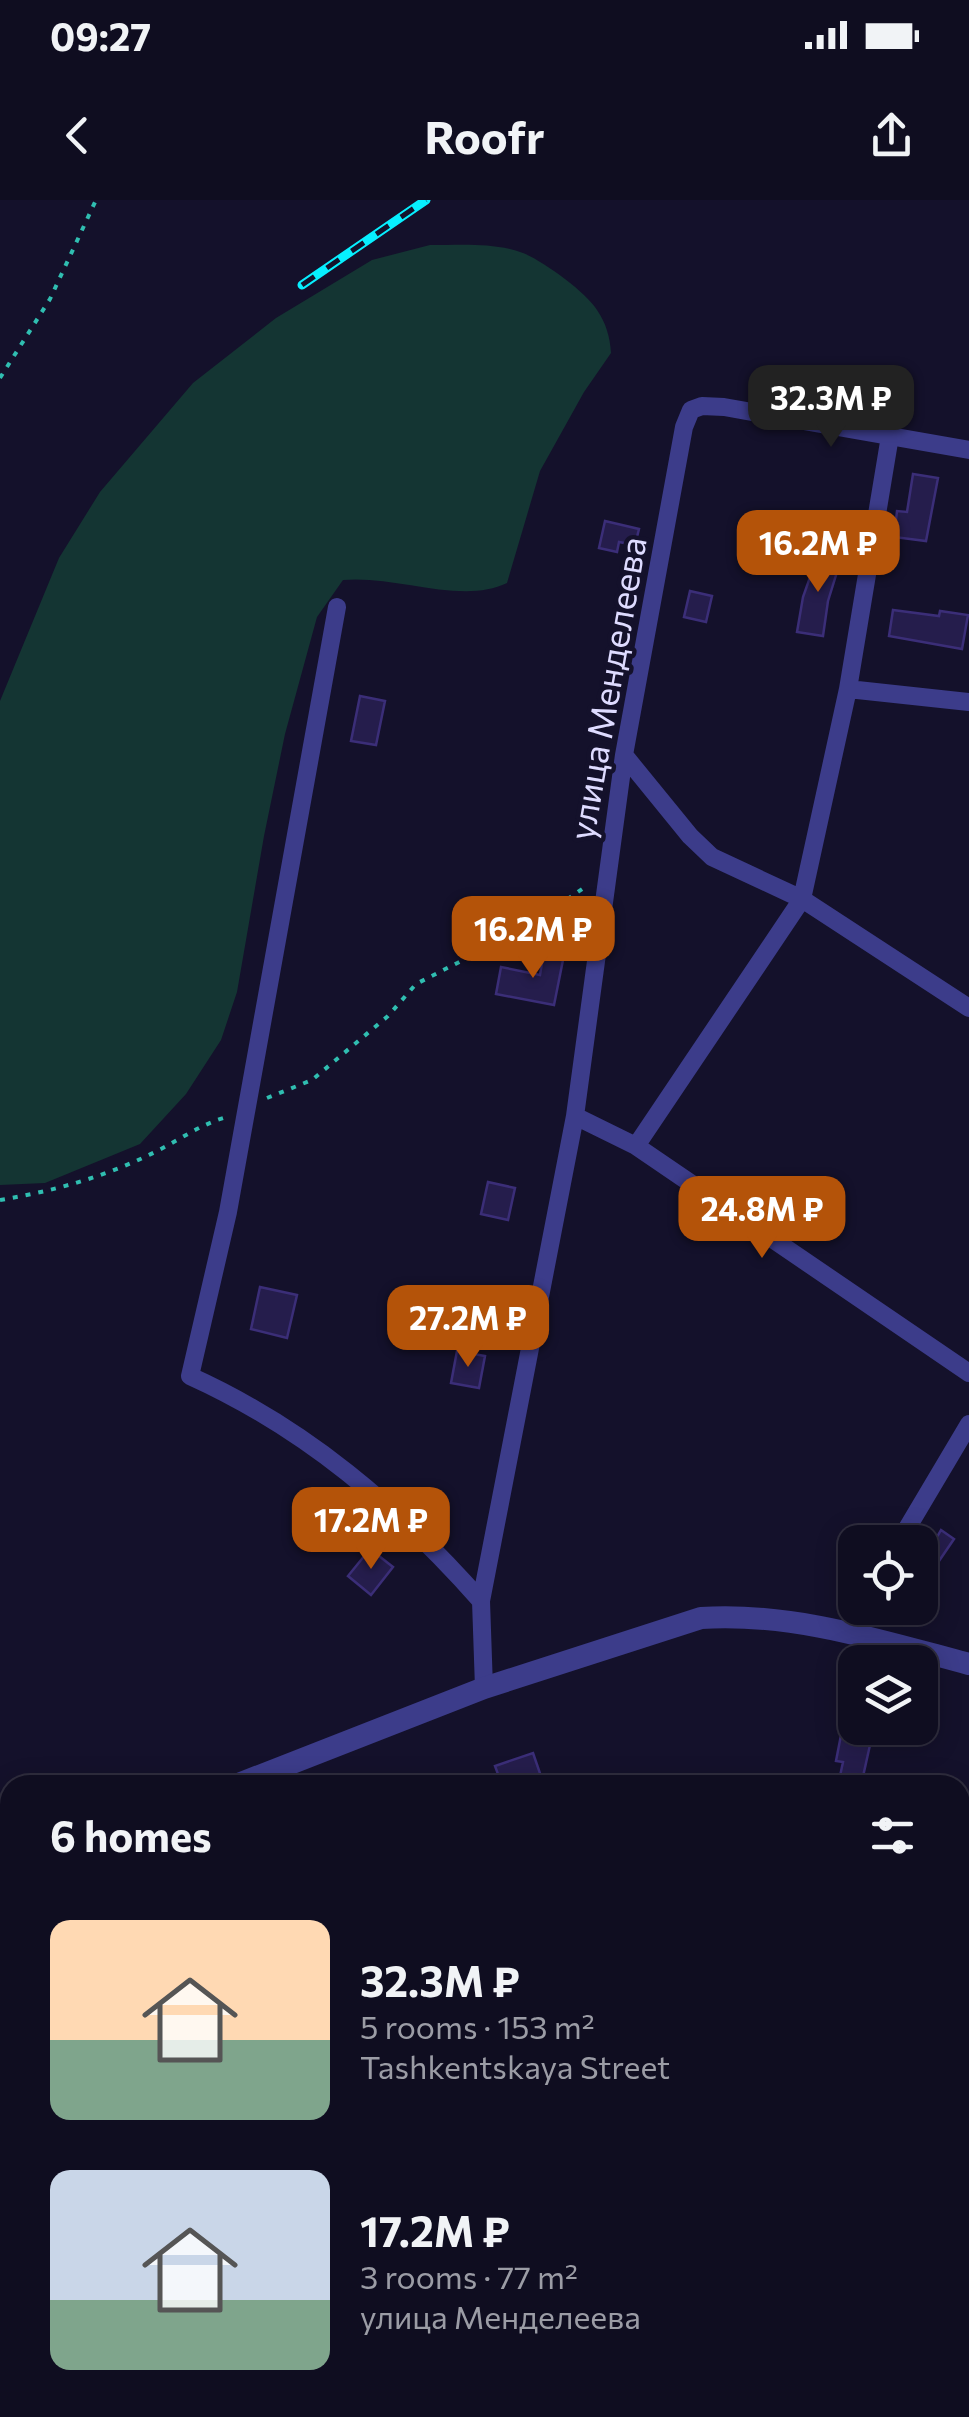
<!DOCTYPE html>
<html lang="en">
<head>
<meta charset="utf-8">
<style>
	:root { --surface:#0f0d20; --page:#181629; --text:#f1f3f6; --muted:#9b9ca5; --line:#2f2d3e; --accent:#b45309 }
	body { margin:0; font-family:Commissioner,sans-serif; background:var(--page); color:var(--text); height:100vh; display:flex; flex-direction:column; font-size:38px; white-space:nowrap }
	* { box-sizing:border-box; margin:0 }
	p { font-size:32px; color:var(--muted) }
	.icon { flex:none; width:55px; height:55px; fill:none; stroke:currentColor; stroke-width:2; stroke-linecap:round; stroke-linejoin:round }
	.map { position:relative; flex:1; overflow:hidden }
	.details { position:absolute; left:0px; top:1575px; width:970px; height:642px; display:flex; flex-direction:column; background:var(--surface); border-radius:30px 30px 0 0; box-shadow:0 5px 25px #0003,0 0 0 2px var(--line) }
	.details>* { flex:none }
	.buttons { position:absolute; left:838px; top:1325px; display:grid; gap:20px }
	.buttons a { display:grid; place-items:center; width:100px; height:100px; border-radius:20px; background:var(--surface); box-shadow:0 5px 25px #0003,0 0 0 2px var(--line); font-size:50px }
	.price { position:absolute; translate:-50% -85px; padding:0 22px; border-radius:20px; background:var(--accent); color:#fff; font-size:32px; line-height:65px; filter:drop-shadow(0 2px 5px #0008) }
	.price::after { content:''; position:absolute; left:50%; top:60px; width:30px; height:22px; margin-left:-15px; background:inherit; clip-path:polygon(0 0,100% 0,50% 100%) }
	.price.active { background:#222; color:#fff }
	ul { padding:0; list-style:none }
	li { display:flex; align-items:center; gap:30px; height:250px; padding:0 50px }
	li span { display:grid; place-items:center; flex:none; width:280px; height:200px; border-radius:20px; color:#555 }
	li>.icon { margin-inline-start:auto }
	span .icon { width:120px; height:120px; fill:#fffc; stroke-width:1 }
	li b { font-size:42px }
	h2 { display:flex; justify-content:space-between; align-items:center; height:120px; padding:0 50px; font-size:42px }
	.status { display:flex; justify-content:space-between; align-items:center; height:70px; padding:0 50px; background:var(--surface); direction:ltr }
	.status svg { height:28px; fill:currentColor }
	header { display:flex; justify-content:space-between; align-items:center; height:130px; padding:0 50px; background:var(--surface); font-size:45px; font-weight:700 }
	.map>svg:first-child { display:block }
	.green { fill:#143533 }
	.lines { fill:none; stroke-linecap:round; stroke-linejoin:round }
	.stream { stroke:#0c274e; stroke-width:5 }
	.building { fill:#251d4c; stroke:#3b2e78; stroke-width:2.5 }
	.path { stroke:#30beb1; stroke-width:4; stroke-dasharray:5 8; stroke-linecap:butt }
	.minor { stroke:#3c3c8a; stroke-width:18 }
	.tertiary { stroke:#3c3c8a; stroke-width:22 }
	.rail-casing { stroke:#07efff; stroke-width:9 }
	.rail { stroke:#14112b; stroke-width:5; stroke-dasharray:15; stroke-linecap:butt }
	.labels { text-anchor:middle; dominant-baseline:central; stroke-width:9; stroke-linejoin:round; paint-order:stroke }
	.street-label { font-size:35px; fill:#dedbff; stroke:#14112b }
</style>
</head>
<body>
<div class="status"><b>09:27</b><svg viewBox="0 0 49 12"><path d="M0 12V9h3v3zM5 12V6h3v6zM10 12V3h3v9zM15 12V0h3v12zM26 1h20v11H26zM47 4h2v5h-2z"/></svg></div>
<header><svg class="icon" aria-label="back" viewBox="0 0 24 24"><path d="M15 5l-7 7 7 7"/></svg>Roofr<svg class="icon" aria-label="share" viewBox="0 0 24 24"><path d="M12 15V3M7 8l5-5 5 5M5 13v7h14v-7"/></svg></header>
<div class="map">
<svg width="969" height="2217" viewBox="0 0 969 2217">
	<rect width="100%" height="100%" fill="#14112b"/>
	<path class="green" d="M430,45c30,0 65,-3 93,8 20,8 63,39 74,57 9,13 13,27 14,43l-27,39 -44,79 -33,112c-45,22 -111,-8 -164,-3l-26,37 -32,117 -21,102 -27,156 -16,48 -35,54 -46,50 -95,39 -45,2v-484l59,-143 41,-66 93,-109 83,-65 96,-58z
		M960,1854l9,1v344l-9,-8z"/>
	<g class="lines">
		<path class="stream" d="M960,1808l9,2"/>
	</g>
	<path class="building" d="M913,274l25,4 -12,63 -32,-4 3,-26 10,1z
		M605,321l34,8 -4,16 -16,-3 -2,10 -18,-4z
		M819,352l22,7 -13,42 -5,35 -26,-4 6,-35z
		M690,391l22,5 -6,26 -22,-5z
		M893,410l46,6 1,-5 28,4 -6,34 -73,-13z
		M360,496l25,5 -9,44 -25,-4z
		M544,751l20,4 -10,50 -58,-11 5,-27 39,8z
		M488,982l27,6 -7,32 -27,-6z
		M260,1087l37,8 -10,43 -36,-9z
		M474,1088l28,6 -7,32 -28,-6z
		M457,1151l28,5 -6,32 -28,-5z
		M941,1330l13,9 -15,22 -19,-12v-4l9,-13 8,5z
		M370,1349l23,18 -22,28 -23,-19z
		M842,1530l30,6 -10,45 -22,-5 3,-14 -7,-1z
		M533,1553l11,32h-42l-7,-19z"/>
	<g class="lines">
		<path class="path" d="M0,178l50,-79 46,-99
			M267,898l45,-18 76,-64 28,-32 108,-55 64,-44
			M0,1000c54,-9 108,-24 157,-49 24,-12 44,-27 70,-34
			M0,1904l10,-20"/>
		<path class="minor" d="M337,407l-109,605 -38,164c115,52 208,131 291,225
			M848,489l121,13
			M624,555l66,81 22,21 90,42 167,109
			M575,916l61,30 333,227
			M636,946l166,-247 46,-210 42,-253
			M899,1342l70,-118
			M854,1433l13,-25
			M484,1488l-3,-87 94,-485 49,-361 60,-328 7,-17 11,-4 22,1 245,43
			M960,1754l9,2"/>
		<path class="tertiary" d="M236,1585l248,-97 217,-70c91,-6 181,23 268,46
			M0,1675l10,-4"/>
		<g class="rail-casing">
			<path id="rail" d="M302,85l124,-85"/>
		</g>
		<use href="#rail" class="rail"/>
	</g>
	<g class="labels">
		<g class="street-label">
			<text transform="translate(606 488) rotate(-80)">улица Менделеева</text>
		</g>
	</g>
</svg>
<div class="buttons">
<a><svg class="icon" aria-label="locate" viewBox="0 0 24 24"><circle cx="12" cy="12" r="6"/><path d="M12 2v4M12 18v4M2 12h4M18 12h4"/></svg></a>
<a><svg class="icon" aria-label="layers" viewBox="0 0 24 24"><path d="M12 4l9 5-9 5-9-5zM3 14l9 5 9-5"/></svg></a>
</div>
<b class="price active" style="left:831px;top:250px">32.3M ₽</b>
<b class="price" style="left:818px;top:395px">16.2M ₽</b>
<b class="price" style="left:533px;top:781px">16.2M ₽</b>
<b class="price" style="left:762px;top:1061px">24.8M ₽</b>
<b class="price" style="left:468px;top:1170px">27.2M ₽</b>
<b class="price" style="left:371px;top:1372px">17.2M ₽</b>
<section class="details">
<h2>6 homes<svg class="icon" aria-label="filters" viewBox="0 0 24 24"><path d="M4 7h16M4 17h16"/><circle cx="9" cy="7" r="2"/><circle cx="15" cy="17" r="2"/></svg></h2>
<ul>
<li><span style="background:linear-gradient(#ffd9b3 60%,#7fa58c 0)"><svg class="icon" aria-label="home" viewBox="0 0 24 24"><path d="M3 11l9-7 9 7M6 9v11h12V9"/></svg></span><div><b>32.3M ₽</b><p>5 rooms · 153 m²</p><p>Tashkentskaya Street</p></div></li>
<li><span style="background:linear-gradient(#c9d6e8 65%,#7fa58c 0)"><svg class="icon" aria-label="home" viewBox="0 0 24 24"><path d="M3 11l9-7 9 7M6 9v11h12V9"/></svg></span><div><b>17.2M ₽</b><p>3 rooms · 77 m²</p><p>улица Менделеева</p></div></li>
</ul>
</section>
</div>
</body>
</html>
